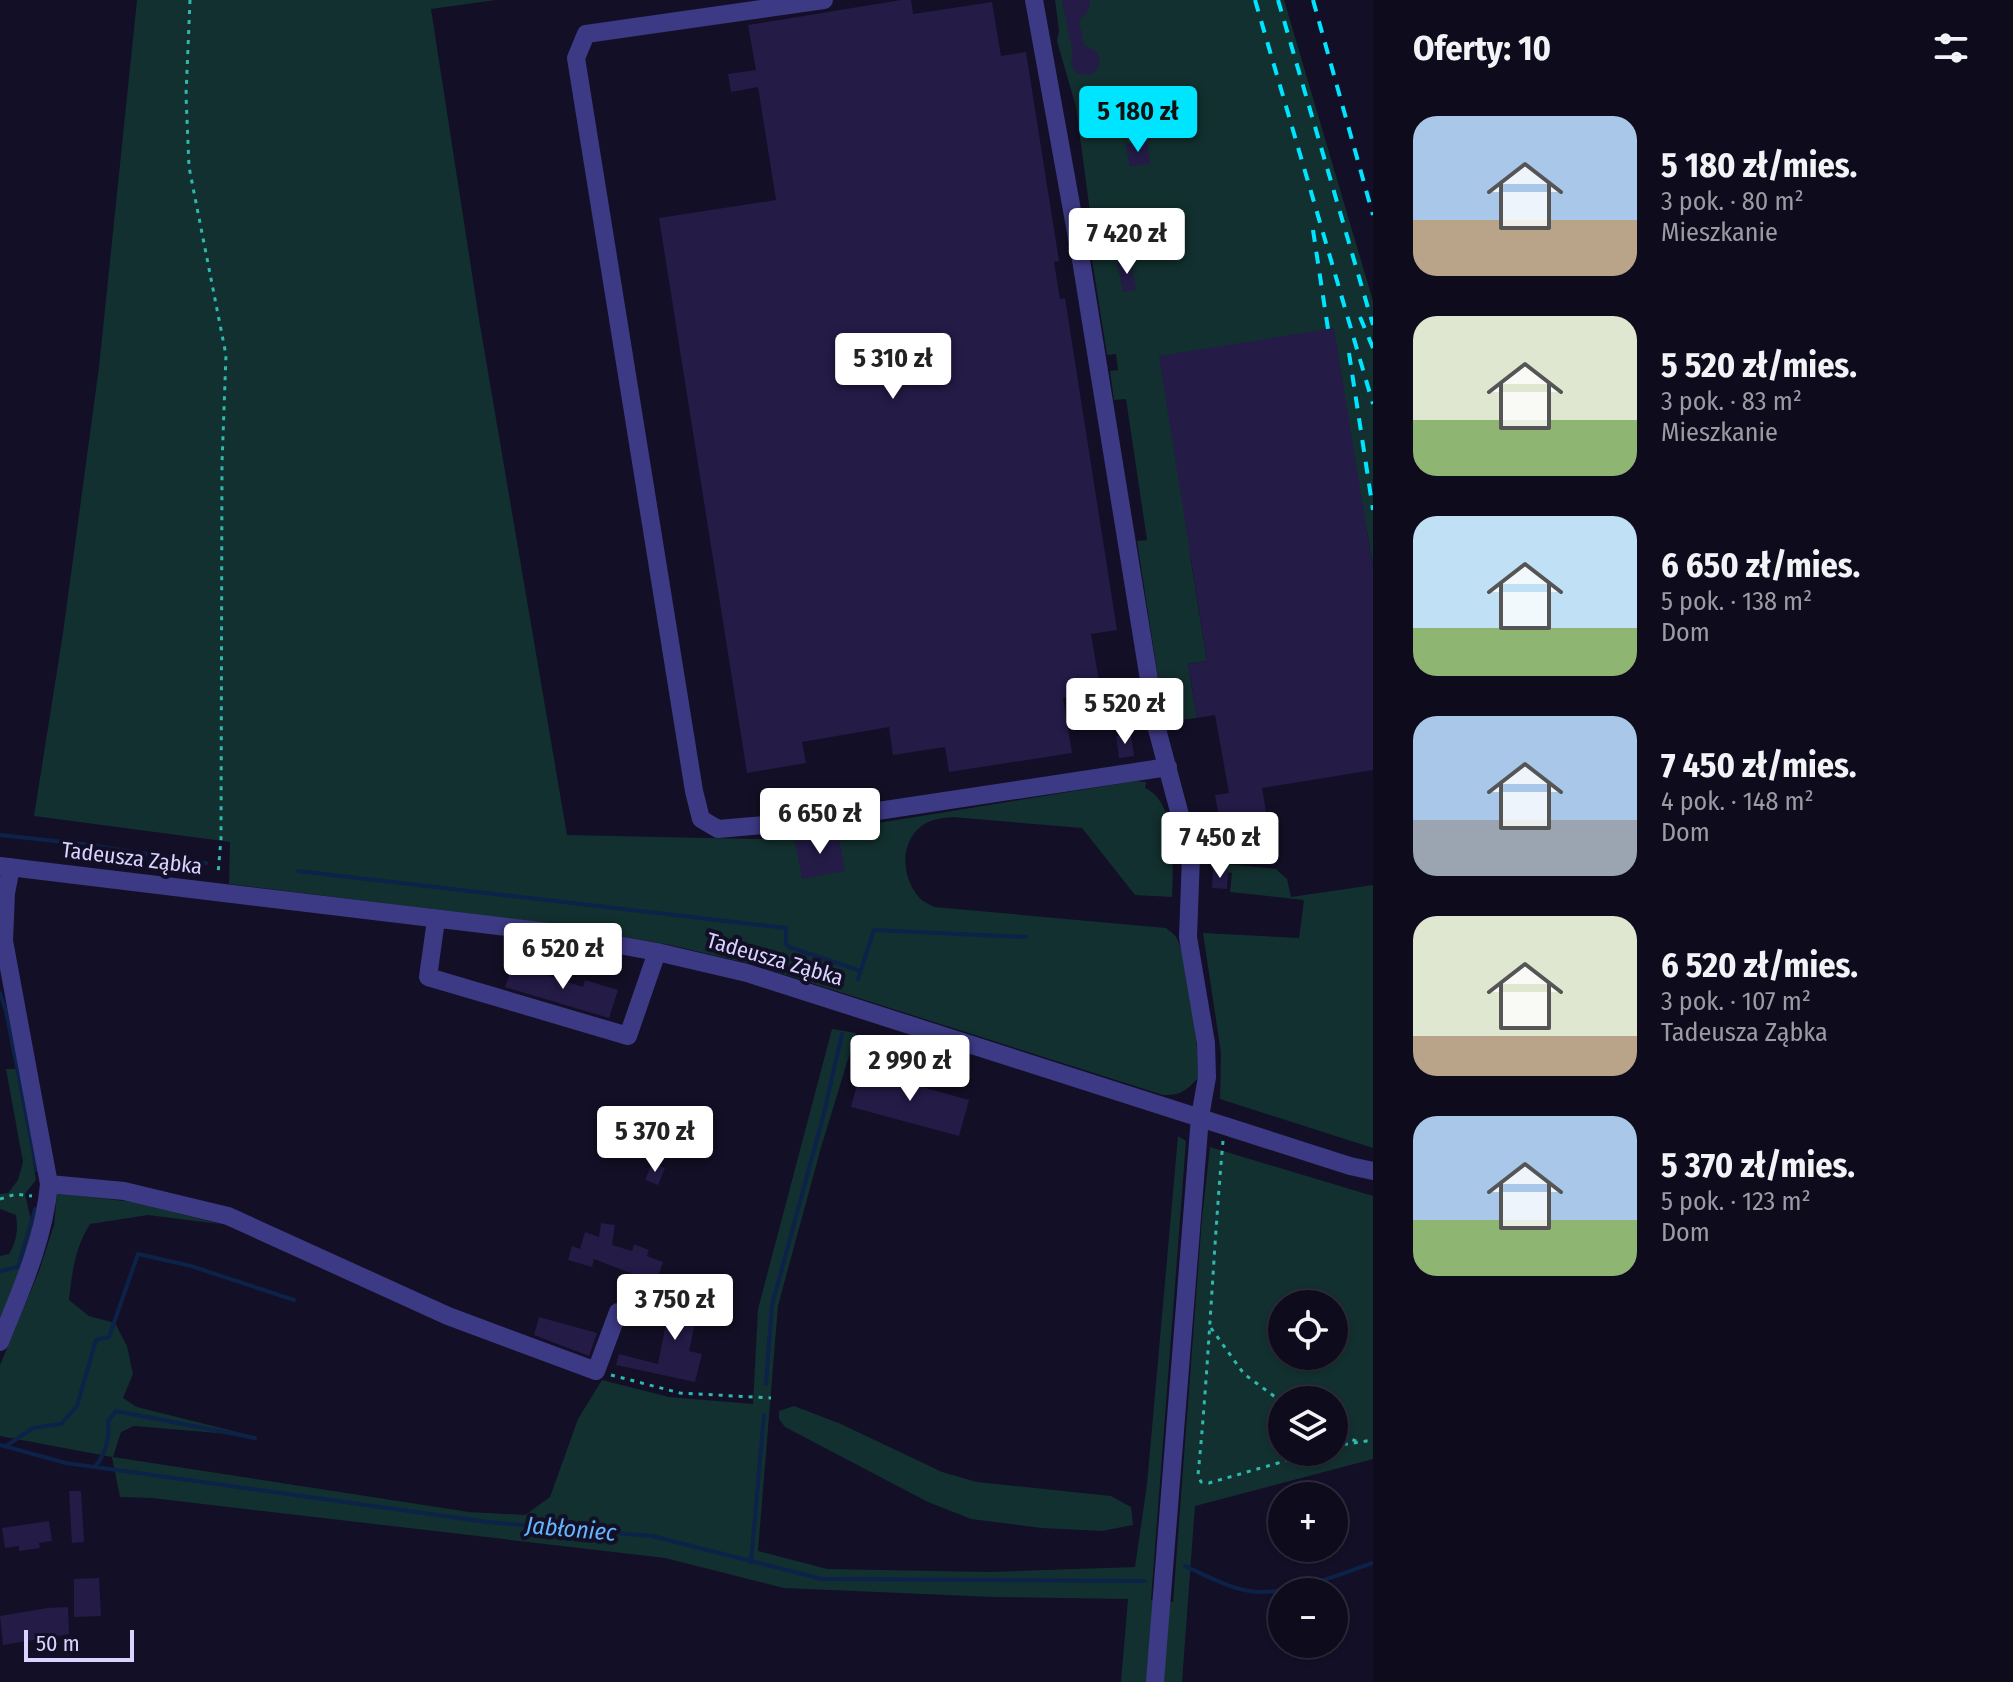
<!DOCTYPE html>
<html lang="pl">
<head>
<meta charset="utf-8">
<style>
	:root { --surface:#0e0b1c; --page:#1c1929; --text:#f1f3f6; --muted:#9b9ba3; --line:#2e2b3b; --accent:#00e5ff }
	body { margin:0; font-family:"Fira Sans Condensed",sans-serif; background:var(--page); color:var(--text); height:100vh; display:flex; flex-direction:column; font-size:30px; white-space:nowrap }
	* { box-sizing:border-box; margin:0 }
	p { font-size:26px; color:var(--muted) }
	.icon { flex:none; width:44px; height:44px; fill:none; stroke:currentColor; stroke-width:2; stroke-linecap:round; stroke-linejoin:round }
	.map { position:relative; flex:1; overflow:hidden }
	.details { display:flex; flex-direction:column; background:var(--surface); width:640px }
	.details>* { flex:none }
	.fabs { position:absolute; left:1268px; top:1290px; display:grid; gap:16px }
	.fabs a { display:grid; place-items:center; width:80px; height:80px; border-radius:50%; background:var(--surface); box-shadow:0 2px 6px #0004,0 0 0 2px var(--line); font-size:40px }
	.scale { position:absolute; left:24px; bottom:20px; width:110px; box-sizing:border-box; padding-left:8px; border:4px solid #d9d4ff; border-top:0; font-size:22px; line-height:28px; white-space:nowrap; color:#d9d4ff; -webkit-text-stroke:6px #130f26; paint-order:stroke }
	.price { position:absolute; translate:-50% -68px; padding:0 18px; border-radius:8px; background:#fff; color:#222; font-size:26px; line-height:52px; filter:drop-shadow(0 2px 4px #0008) }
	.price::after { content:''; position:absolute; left:50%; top:48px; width:24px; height:18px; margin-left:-12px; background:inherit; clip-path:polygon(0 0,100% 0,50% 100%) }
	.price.on { background:var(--accent); color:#111 }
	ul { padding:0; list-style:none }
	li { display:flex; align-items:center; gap:24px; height:200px; padding:0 40px }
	li span { display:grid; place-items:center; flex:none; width:224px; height:160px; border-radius:24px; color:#555 }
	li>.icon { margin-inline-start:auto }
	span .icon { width:96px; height:96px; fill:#fffc; stroke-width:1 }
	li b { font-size:34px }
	h2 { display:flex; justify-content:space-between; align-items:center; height:96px; padding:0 40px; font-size:34px }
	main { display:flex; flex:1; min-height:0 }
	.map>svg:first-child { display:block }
	.green { fill:#12302f; fill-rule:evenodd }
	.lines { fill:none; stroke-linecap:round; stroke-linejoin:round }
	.stream { stroke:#0c2248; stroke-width:4 }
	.building { fill:#241b47 }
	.path { stroke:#2fb8b0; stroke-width:3; stroke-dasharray:4 6; stroke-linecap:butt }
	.minor { stroke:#3d3a85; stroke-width:18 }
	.rail { stroke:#00e5ff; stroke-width:4; stroke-dasharray:12 10; stroke-linecap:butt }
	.labels { text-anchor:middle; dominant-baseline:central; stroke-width:8; stroke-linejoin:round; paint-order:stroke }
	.street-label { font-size:22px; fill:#d9d4ff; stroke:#130f26 }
	.water-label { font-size:24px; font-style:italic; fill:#62b6ff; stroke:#130f26 }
</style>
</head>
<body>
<main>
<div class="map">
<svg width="1373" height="1682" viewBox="0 0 1373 1682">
	<rect width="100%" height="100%" fill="#130f26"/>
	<path class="green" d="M137,0h359l-65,9 48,310 88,516 188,4 37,-2 344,-56 10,1 -1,6c33,14 28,80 27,109l-37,-2 -53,-67 -130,-11c-9,1 -18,2 -26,6 -26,15 -26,51 -8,73 3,5 11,8 16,11l232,21c5,4 10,7 12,13 12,27 21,107 20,137 -12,13 -18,18 -35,17l-408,-130 -85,-20 -104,-19 -337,-42 1,-42 -196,-26 29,-183 36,-266z
		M1055,0h229l89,301v267l-7,-42 -176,29 17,106 -19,3 9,54c-19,2 -29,6 -35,-15l-25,-162 10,-1 -21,-141 -12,1 -4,-29 8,-1 -2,-16 -9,1 -16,-102 -1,-41 -14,-105 -19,-66 2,-11z
		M1214,863l62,6 11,10 4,18 82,-12v263l-153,-49 1,-46 -18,-120 96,5 5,-38 -74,-8 2,-19 -19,-3z
		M832,1029l24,4 -36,118 -42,155 -20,245 69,18 162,3 146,-5 12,-83 31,-348 8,5 -35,459 22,2 29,-384 8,-71 163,49v263l-178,47 -13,176h-61l7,-83 -135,-2 -209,-9 -119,-30 -513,-60 -32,-1 -8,-40 -112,-21v-71l39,-94 15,-46 3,-32 76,9 87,22 -72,-9 -58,9c-15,23 -18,49 -21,76l20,16 26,7 12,23 6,28 -10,24 14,9 116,29 -119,-10 -13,6 -8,25 356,55 56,3 25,-18 28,-78 24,-39 67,17 84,7 5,-95zM1282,1304h52v52h-52zM1282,1400h52v52h-52z
		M6,1069h13l17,111 -11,14 9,39 -34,88v-65l9,-2c8,-14 9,-24 7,-39l-16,-6v-15l8,-1 10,-13 5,-18z
		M794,1406l47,18 101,48 35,10 134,14 20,11 2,18 -31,6 -61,-3 -70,-9 -43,-17 -143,-75 -6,-8v-8z"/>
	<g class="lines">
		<path class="stream" d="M0,835l83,9 123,19
			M298,871l488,57v15l3,4 72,24
			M858,979l16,-49 152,7
			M0,993l6,18 31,159
			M0,1271l18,-4 17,-58
			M766,1384l6,-79 51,-188 19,-83
			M0,1445l66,18 29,4 392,55 165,14 170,43 322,2
			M6,1446l27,-18 28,-4 16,-18 19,-66 13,-3 29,-83 53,12 103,34
			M95,1467c11,-14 15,-28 13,-46l8,-10 139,27
			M751,1563l13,-148
			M1185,1566c18,8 39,20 59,24 39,9 92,-15 129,-27"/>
	</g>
	<path class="building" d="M901,0h10l2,14 79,-12 9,54 25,-4 33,209 -5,1 6,37 5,-1 52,332 -26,4 10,59 -38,5 9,55 -123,19 -4,-25 -52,8 -4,-28 -87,15 4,21 -59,10 -88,-555 117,-18 -18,-113 -27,5 -3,-18 28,-4 -8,-45z
		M1062,0h28l-2,12 -9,8 5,25 13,7 3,8 -2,9 -8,6 -14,-2 -5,-9 2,-10z
		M1147,141l3,23 -20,3 -4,-23z
		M1131,261l5,29 -13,2 -6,-29z
		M1334,328l39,240v202l-111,18 6,35 -47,7 -6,-35 14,-2 -14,-78 -18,3 -9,-54 19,-3 -48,-305z
		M1131,734l3,22 -15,2 -3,-22z
		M838,833l7,38 -43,8 -7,-38z
		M1213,870l15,1 -1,18 -15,-1z
		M513,964l70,23 2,-7 33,10 -9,28 -104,-31z
		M861,1070l108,30 -10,36 -108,-29z
		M652,1163l13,5 -7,17 -13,-5z
		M601,1223l14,2 -3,20 20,6 2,-6h2l13,5 -2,6 16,6 -6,18 -19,-4 -44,-17 -2,8 -24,-7 4,-14 8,3 5,-17 14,5z
		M698,1285l12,2 -5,19 -6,-1 -10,46 13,3 -7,28 -79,-17 3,-11 39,10 13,-66 23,5z
		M539,1317l58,16 -8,23 -55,-21z
		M69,1491h12l3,51 -12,1z
		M49,1521l3,20 -13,2 1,5 -21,3v-5l-14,2 -3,-20z
		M99,1578l2,38 -27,1v-38z
		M68,1607l1,27 -66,11 -3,-29 47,-8z"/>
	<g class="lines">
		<path class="path" d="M190,0l-4,95 3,72 37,188 -4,108 -1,376 -3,35
			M1223,1141c-10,111 -14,223 -25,334l3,7 8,1 107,-31
			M0,1199l16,-5 16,2
			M1211,1328l33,46 38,28
			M611,1375l69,18 91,5
			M1334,1432l24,10
			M1334,1446l39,-6"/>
		<path class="minor" d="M824,0l-238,34 -10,24 118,733 7,28 17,10 94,-8 356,-54
			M1034,0l47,260 76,469 34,127 -3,81 18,106 1,34 -7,40 -45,565
			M0,866l548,66 109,20 90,21 603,193 23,5
			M11,867l-5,26 -2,48 45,243 75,7 104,25 220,100 148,55 22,-59
			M436,920l-8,57 200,59 29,-84
			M0,1342c21,-52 44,-102 49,-158"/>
		<path class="rail" d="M1255,0l118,404
			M1278,0l95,325
			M1313,0l60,215
			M1313,230l15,99
			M1360,317l13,31
			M1349,353l24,157"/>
	</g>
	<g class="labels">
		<g class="street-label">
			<text transform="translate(132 858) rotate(7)">Tadeusza Ząbka</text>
			<text transform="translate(775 959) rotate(16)">Tadeusza Ząbka</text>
		</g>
		<g class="water-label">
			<text transform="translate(571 1529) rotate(5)">Jabłoniec</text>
		</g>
	</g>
</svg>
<div class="fabs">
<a><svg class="icon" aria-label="locate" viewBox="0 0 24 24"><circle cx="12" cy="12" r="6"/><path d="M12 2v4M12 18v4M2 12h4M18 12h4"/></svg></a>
<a><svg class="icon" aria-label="layers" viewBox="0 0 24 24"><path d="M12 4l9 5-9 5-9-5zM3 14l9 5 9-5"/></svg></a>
<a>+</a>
<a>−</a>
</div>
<div class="scale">50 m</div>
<b class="price on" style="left:1138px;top:154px">5 180 zł</b>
<b class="price" style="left:1127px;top:276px">7 420 zł</b>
<b class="price" style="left:893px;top:401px">5 310 zł</b>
<b class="price" style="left:1125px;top:746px">5 520 zł</b>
<b class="price" style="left:820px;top:856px">6 650 zł</b>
<b class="price" style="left:1220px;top:880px">7 450 zł</b>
<b class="price" style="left:563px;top:991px">6 520 zł</b>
<b class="price" style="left:910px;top:1103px">2 990 zł</b>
<b class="price" style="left:655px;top:1174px">5 370 zł</b>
<b class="price" style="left:675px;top:1342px">3 750 zł</b>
</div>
<section class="details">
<h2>Oferty: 10<svg class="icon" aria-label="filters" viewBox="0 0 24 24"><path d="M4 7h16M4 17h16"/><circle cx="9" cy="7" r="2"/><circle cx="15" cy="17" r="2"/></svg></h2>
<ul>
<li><span style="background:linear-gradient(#a9c7e8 65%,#b9a48a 0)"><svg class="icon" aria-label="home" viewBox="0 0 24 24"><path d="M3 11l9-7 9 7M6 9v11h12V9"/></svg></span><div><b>5 180 zł/mies.</b><p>3 pok. · 80 m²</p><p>Mieszkanie</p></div></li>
<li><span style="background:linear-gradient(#dfe7d0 65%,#8fb573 0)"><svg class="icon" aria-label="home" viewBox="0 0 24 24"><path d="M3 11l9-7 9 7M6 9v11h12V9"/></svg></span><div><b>5 520 zł/mies.</b><p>3 pok. · 83 m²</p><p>Mieszkanie</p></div></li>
<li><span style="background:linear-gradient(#bfe0f5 70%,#8fb573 0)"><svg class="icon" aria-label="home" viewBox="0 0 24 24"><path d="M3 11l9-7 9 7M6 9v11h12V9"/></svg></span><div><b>6 650 zł/mies.</b><p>5 pok. · 138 m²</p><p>Dom</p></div></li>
<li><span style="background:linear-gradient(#a9c7e8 65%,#9aa5b1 0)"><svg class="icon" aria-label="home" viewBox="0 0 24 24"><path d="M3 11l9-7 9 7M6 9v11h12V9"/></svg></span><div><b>7 450 zł/mies.</b><p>4 pok. · 148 m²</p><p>Dom</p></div></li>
<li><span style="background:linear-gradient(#dfe7d0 75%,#b9a48a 0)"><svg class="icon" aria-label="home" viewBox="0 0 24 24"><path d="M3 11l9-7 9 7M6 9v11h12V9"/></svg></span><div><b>6 520 zł/mies.</b><p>3 pok. · 107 m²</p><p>Tadeusza Ząbka</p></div></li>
<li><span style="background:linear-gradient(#a9c7e8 65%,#8fb573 0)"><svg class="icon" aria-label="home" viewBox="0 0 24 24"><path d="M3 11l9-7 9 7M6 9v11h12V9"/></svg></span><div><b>5 370 zł/mies.</b><p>5 pok. · 123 m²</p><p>Dom</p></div></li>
</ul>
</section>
</main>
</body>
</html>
